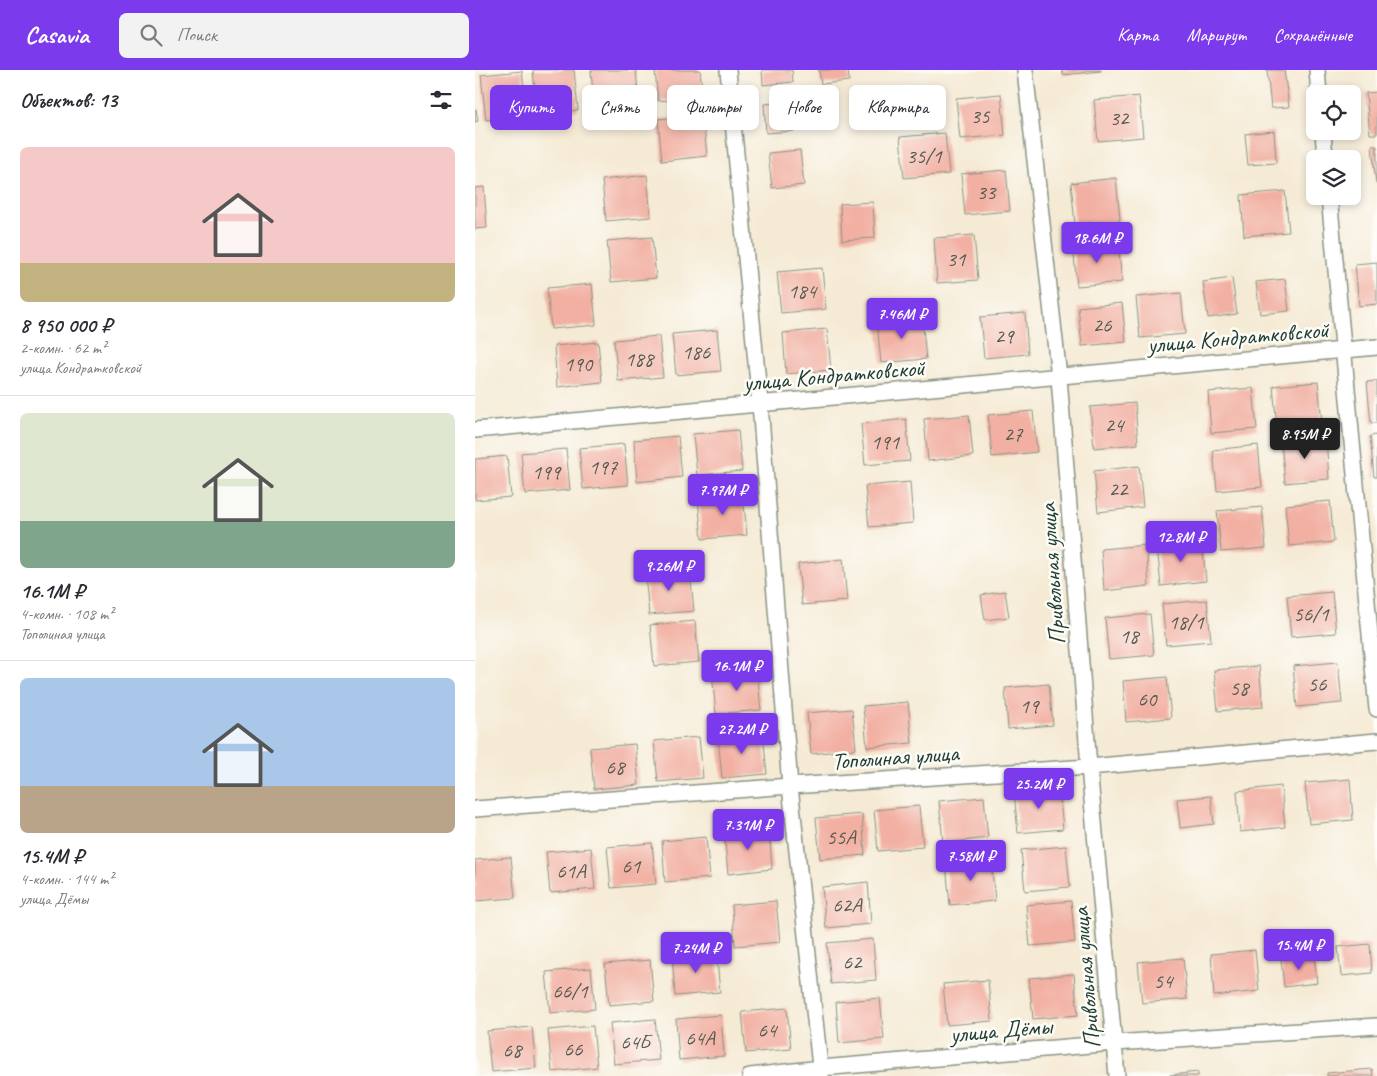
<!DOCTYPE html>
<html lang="ru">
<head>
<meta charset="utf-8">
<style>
	:root { --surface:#fff; --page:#f2f2f3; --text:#2b2b33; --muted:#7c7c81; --line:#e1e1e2; --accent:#7c3aed }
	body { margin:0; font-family:Caveat,sans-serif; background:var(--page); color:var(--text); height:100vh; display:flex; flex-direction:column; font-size:19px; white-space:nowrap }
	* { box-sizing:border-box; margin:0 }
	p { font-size:16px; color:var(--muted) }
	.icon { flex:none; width:28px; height:28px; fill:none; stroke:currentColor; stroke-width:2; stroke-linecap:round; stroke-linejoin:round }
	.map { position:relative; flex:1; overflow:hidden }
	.sheet { display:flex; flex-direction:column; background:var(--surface); width:475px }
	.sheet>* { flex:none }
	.top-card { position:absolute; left:15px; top:15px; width:475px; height:45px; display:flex; gap:10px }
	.buttons { position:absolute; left:831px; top:15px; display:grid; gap:10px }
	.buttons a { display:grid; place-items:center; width:55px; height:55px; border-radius:8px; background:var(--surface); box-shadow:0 2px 8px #0003; font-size:25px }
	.price { position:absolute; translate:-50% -42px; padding:0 11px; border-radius:5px; background:var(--accent); color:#fff; font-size:16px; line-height:32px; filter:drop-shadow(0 1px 2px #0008) }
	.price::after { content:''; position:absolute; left:50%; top:30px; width:15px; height:11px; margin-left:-8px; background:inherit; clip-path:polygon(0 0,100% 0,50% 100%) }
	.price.selected { background:#222; color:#fff }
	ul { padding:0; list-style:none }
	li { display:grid; align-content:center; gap:10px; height:265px; padding:0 20px }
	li+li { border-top:1px solid var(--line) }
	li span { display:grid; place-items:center; height:155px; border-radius:8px; color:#555 }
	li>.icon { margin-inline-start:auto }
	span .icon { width:90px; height:90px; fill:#fffc; stroke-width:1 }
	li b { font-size:21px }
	h2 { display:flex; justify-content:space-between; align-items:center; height:60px; padding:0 20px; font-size:21px }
	.pill { padding:0 18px; border-radius:8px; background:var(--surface); box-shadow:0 2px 8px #0003; font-size:18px; line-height:45px }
	.pill.selected { background:var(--accent); color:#fff }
	header { display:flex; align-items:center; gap:30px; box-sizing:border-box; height:70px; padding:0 25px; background:var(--accent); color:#fff }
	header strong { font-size:24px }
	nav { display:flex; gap:28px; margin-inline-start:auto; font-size:18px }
	.search { width:350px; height:45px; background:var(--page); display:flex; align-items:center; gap:12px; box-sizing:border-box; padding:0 18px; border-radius:8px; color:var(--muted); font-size:19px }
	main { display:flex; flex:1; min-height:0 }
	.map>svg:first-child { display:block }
	.building { fill:#f2b0a3 }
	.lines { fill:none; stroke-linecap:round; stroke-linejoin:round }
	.minor-casing { stroke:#8a9484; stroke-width:18 }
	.minor { stroke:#fff; stroke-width:15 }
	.labels { text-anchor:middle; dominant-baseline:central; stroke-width:5; stroke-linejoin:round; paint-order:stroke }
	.number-label { font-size:21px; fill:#545a50 }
	.street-label { font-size:24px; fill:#1f3d34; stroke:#fdfcf7 }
</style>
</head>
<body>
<header>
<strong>Casavia</strong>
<div class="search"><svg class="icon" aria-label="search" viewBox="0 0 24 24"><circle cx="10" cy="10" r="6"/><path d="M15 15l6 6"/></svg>Поиск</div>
<nav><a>Карта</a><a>Маршрут</a><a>Сохранённые</a></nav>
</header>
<main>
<section class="sheet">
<h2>Объектов: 13<svg class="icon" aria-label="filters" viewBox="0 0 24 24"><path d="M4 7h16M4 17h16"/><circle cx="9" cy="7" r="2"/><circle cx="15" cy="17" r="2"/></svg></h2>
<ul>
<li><span style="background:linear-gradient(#f6c9c9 75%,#c2b280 0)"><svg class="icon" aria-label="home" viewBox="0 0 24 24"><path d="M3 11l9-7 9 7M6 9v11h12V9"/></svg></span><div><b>8 950 000 ₽</b><p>2-комн. · 62 m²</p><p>улица Кондратковской</p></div></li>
<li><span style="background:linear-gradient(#dfe7d0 70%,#7fa58c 0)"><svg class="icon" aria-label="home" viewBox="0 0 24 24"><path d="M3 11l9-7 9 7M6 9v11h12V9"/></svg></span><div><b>16.1M ₽</b><p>4-комн. · 108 m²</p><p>Тополиная улица</p></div></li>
<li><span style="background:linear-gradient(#a9c7e8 70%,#b9a48a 0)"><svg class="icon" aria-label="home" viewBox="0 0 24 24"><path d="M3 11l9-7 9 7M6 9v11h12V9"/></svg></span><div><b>15.4M ₽</b><p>4-комн. · 144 m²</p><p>улица Дёмы</p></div></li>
</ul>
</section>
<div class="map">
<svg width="902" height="1006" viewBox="0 0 902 1006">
	<rect width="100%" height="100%" fill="#fdfcf7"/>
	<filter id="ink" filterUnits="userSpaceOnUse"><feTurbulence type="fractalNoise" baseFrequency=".02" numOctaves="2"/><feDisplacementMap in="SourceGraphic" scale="10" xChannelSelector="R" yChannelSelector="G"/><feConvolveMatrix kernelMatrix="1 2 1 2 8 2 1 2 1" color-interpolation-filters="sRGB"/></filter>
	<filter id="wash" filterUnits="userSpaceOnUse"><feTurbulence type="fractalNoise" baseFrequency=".0096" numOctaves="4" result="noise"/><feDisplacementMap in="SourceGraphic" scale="20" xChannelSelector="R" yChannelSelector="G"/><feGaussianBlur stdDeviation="1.12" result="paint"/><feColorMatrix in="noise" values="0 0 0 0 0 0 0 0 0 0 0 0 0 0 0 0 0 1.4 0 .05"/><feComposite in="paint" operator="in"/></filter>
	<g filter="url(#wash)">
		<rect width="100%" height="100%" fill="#f5ead4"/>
		<g id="blocks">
			<path class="building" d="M58,0h41l4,40 -41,4z
				M116,0h45l3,32 -45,5z
				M180,0h45l3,27 -45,4z
				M287,0h30l1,12 -30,3z
				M344,0h29l1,11 -28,3z
				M587,0h39v1l-38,4z
				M792,0h17l5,37 -18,1z
				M47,1l5,44 -41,5 -5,-45z
				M902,22v42h-7l-4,-41z
				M526,24l4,41 -45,4 -4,-41z
				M664,26l4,41 -45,4 -4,-41z
				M316,32l3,29 -28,2 -2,-29z
				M0,39h1l2,12 -3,1z
				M228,45l4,41 -45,5 -4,-42z
				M799,61l2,32 -28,2 -3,-31z
				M470,63l4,41 -45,4 -4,-41z
				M897,76h5v37h-1z
				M325,80l4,35 -32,3 -4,-35z
				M531,100l4,41 -45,4 -4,-41z
				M172,105l4,42 -45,4 -4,-41z
				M641,108l4,42 -45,4 -4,-41z
				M9,117l3,41 -12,1v-41z
				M810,121l4,41 -45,4 -3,-41z
				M398,132l2,36 -33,2 -2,-36z
				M499,165l4,45 -41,3 -3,-45z
				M177,167l4,41 -45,4 -4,-41z
				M643,171l4,41 -45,4 -4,-41z
				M902,192v42l-18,2 -4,-42z
				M347,198l4,41 -45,4 -4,-41z
				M757,208l5,36 -29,4 -5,-36z
				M810,209l4,32 -29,3 -4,-32z
				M117,214l4,41 -45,4 -4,-41z
				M706,223l4,41 -45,4 -4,-41z
				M647,233l4,39 -44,4 -4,-39z
				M550,243l3,41 -44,4 -4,-41z
				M447,248l4,41 -45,4 -4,-41z
				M352,259l4,41 -45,4 -3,-41z
				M242,260l4,41 -45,4 -4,-41z
				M184,266l4,41 -45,4 -4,-41z
				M123,272l4,40 -45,5 -3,-41z
				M902,311v42h-6l-4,-41z
				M843,312l4,41 -45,4 -4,-41z
				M778,318l4,41 -46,4 -3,-41z
				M660,333l3,41 -44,4 -4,-41z
				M558,341l4,41 -45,5 -4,-42z
				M494,345l4,41 -45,5 -4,-42z
				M431,349l4,42 -45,4 -4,-41z
				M263,360l4,41 -45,4 -4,-41z
				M902,365v42h-3l-4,-41z
				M203,366l4,41 -45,5 -3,-42z
				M851,368l3,41 -44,4 -4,-41z
				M149,374l4,41 -45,4 -4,-41z
				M783,375l4,42 -45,4 -4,-41z
				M91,379l4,41 -45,4 -4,-41z
				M32,386l4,41 -36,3v-41z
				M664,396l4,41 -45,5 -4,-41z
				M435,412l3,41 -44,4 -4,-41z
				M268,423l4,42 -45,4 -4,-41z
				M855,431l4,41 -45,4 -4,-41z
				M787,437l4,41 -45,4 -4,-41z
				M727,470l4,41 -45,5 -4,-41z
				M671,475l3,41 -45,5 -3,-42z
				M368,489l4,42 -45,4 -4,-41z
				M215,500l4,41 -45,4 -4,-41z
				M530,521l4,26 -24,3 -4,-25z
				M857,522l4,41 -45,4 -4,-41z
				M732,530l4,41 -45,4 -4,-41z
				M675,544l4,41 -45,4 -4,-41z
				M220,551l4,41 -45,4 -4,-41z
				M863,592l4,41 -45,4 -4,-41z
				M784,596l4,41 -45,4 -4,-41z
				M282,599l4,41 -45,4 -4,-41z
				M692,607l4,41 -45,4 -3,-41z
				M574,614l4,41 -45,4 -3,-41z
				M433,632l4,41 -45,4 -4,-41z
				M377,639l4,40 -45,5 -4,-41z
				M288,663l4,41 -45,4 -4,-41z
				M224,667l4,41 -45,4 -4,-41z
				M160,674l4,41 -45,4 -4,-41z
				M875,709l3,41 -44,4 -4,-41z
				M806,716l4,41 -45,5 -3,-41z
				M584,718l4,41 -45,4 -4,-41z
				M736,726l3,28 -34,4 -3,-29z
				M509,727l4,41 -45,5 -4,-42z
				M444,736l4,41 -45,4 -4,-41z
				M387,744l3,41 -45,4 -4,-41z
				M294,758l3,41 -44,5 -4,-42z
				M231,767l4,41 -45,4 -3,-41z
				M177,773l4,41 -45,4 -4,-41z
				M591,776l4,41 -45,4 -4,-41z
				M116,778l4,41 -45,4 -4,-41z
				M36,787l4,41 -40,3v-41z
				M516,790l4,41 -45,4 -4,-41z
				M393,812l3,42 -45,4 -4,-41z
				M301,831l4,41 -45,4 -3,-41z
				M596,831l4,41 -45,4 -4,-41z
				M398,869l3,41 -45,4 -4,-41z
				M895,874l2,29 -31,3 -3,-29z
				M780,880l4,41 -45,5 -3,-42z
				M241,881l4,41 -45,4 -3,-41z
				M839,884l3,29 -33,4 -3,-29z
				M708,888l4,41 -45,4 -4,-41z
				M175,890l4,41 -45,4 -4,-41z
				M116,898l4,41 -45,4 -4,-41z
				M599,904l4,41 -45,4 -4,-41z
				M513,910l4,41 -45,4 -4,-41z
				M405,928l4,41 -45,4 -3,-41z
				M312,938l4,41 -45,4 -4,-41z
				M246,945l3,41 -45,4 -3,-41z
				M180,949l4,41 -45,4 -4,-41z
				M118,956l4,41 -45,5 -4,-42z
				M57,957l4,41 -45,4 -4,-41z
				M897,999l1,7h-46v-3z
				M723,1002v4h-28v-1z"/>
		</g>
	</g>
	<g filter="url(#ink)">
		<use href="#blocks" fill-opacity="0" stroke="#8a9484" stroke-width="1"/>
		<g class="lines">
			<g class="minor-casing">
				<path id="minor" d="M253,0l32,334 30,382 31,290
					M550,0l34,307 30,390 28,309
					M842,0l2,24
					M848,61l2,28
					M854,126l48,513
					M0,360l902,-83
					M0,739l315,-23 299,-19 288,-26
					M275,1006l71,-8 293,-25 263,-17"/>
			</g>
			<use href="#minor" class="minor"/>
		</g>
	</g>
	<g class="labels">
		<g class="number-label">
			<text x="505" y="46">35</text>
			<text x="644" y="48">32</text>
			<text x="449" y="86">35/1</text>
			<text x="511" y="122">33</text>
			<text x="481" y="189">31</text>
			<text x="327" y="221">184</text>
			<text x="627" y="255">26</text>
			<text x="529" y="266">29</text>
			<text x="221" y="282">186</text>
			<text x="164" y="289">188</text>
			<text x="103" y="294">190</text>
			<text x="639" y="355">24</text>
			<text x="538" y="364">27</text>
			<text x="410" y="372">191</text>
			<text x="128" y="397">197</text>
			<text x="71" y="402">199</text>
			<text x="643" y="419">22</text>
			<text x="836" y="544">56/1</text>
			<text x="711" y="552">18/1</text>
			<text x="654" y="566">18</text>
			<text x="842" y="614">56</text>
			<text x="764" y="618">58</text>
			<text x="672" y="629">60</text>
			<text x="554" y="636">19</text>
			<text x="140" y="697">68</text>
			<text x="366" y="767">55А</text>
			<text x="156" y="796">61</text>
			<text x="96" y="801">61А</text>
			<text x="372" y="835">62А</text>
			<text x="377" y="892">62</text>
			<text x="688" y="911">54</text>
			<text x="95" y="921">66/1</text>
			<text x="292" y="960">64</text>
			<text x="225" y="968">64А</text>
			<text x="160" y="972">64Б</text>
			<text x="98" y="979">66</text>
			<text x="37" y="980">68</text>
		</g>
		<g class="street-label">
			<text transform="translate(763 267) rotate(-5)">улица Кондратковской</text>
			<text transform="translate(359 305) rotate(-5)">улица Кондратковской</text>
			<text transform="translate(577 504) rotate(-94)">Привольная улица</text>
			<text transform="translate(420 687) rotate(-4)">Тополиная улица</text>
			<text transform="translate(611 908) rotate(-95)">Привольная улица</text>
			<text transform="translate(526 960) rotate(-5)">улица Дёмы</text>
		</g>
	</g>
</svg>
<div class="buttons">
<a><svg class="icon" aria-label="locate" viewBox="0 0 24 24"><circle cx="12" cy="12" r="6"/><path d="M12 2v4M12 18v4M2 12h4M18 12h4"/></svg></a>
<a><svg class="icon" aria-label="layers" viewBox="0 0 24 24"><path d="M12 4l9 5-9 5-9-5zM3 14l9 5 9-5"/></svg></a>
</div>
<b class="price" style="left:622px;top:194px">18.6M ₽</b>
<b class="price" style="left:427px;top:270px">7.46M ₽</b>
<b class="price selected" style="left:830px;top:390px">8.95M ₽</b>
<b class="price" style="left:248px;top:446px">7.97M ₽</b>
<b class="price" style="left:706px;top:493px">12.8M ₽</b>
<b class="price" style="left:194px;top:522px">9.26M ₽</b>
<b class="price" style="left:262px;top:622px">16.1M ₽</b>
<b class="price" style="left:267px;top:685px">27.2M ₽</b>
<b class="price" style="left:564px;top:740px">25.2M ₽</b>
<b class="price" style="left:273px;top:781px">7.31M ₽</b>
<b class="price" style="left:496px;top:812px">7.58M ₽</b>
<b class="price" style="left:824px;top:901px">15.4M ₽</b>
<b class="price" style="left:221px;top:904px">7.24M ₽</b>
<div class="top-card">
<a class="pill selected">Купить</a>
<a class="pill">Снять</a>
<a class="pill">Фильтры</a>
<a class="pill">Новое</a>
<a class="pill">Квартира</a>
</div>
</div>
</main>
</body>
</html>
